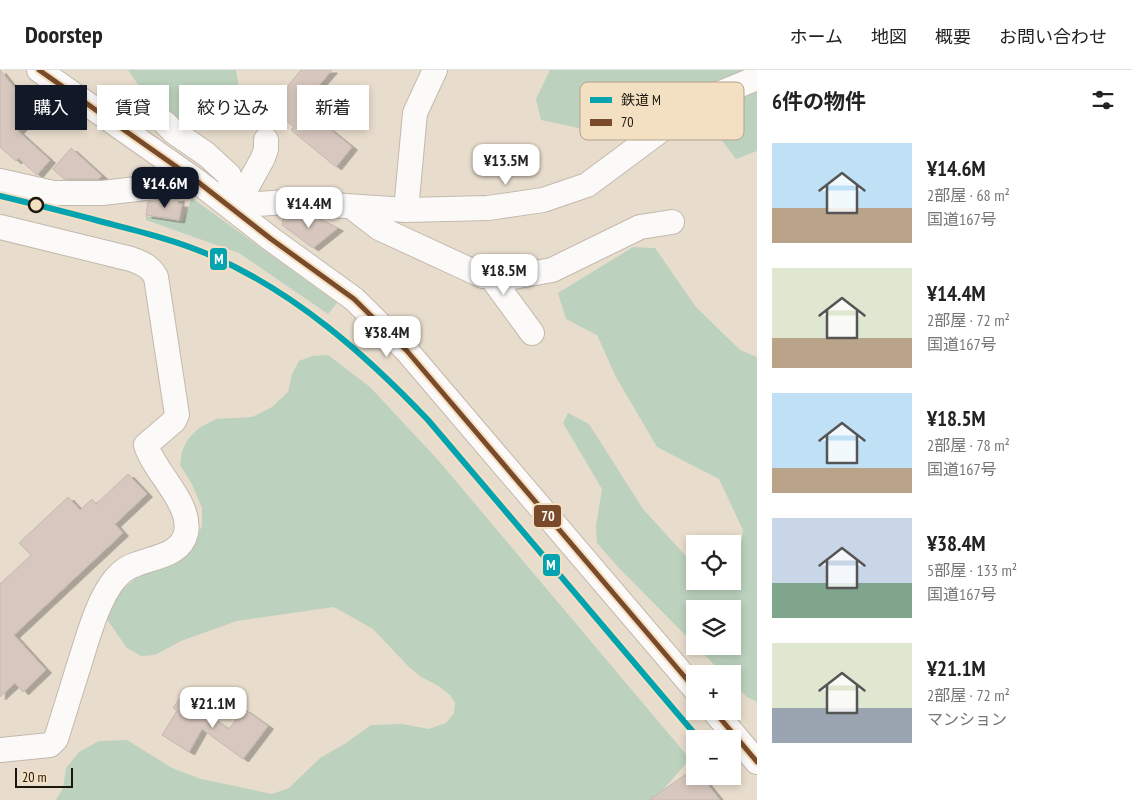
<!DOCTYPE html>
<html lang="ja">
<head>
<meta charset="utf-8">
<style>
	:root { --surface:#fff; --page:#f2f2f2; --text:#222; --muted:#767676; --line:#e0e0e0; --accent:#111827 }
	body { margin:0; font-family:"PT Sans Narrow","Noto Sans JP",sans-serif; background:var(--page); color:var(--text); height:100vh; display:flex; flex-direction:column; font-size:19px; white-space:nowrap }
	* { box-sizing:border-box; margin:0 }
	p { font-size:16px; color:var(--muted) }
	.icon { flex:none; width:28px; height:28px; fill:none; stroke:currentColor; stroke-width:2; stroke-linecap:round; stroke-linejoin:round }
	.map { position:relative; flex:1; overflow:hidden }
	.details { display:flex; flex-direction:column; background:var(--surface); width:375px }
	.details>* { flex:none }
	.banner { position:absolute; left:15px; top:15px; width:475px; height:45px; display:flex; gap:10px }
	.controls { position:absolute; left:686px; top:465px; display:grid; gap:10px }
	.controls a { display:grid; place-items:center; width:55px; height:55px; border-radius:0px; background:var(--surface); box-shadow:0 2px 8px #0003; font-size:25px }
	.scale { position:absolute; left:15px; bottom:12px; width:58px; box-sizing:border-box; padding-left:5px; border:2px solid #1d160c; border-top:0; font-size:14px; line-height:18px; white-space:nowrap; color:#1d160c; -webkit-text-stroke:4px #f3dfc2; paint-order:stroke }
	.price { position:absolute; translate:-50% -42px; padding:0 11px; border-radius:10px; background:#fff; color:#222; font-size:16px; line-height:32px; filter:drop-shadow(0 1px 2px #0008) }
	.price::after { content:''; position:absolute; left:50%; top:30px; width:15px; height:11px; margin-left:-8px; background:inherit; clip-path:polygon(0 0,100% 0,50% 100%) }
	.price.current { background:var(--accent); color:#fff }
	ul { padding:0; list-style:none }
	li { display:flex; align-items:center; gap:15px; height:125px; padding:0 15px }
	li span { display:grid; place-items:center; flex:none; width:140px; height:100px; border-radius:0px; color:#555 }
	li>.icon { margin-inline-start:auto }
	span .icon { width:60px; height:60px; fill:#fffc; stroke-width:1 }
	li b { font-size:21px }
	h2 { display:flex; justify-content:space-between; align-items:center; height:60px; padding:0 15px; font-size:21px }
	.chip { padding:0 18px; border-radius:0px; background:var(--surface); box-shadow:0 2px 8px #0003; font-size:18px; line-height:45px }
	.chip.current { background:var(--accent); color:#fff }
	header { display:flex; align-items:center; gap:30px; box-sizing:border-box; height:70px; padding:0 25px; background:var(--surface); border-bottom:1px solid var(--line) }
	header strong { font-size:24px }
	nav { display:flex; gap:28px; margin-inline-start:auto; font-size:18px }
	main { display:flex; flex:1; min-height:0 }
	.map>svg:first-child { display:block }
	.green { fill:#bcd1be }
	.building { fill:#d7c7be; stroke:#c4b9b0; filter:url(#shadow) }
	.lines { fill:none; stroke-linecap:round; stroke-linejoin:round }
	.minor-casing { stroke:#c2b9ad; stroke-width:26 }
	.minor { stroke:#fcfaf8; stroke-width:24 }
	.bus-1-casing { stroke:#f3dfc2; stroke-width:9 }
	.bus-1 { stroke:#7a4b2a; stroke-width:5 }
	.rail-1-casing { stroke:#f3dfc2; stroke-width:10 }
	.rail-1 { stroke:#03a3af; stroke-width:6 }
	.stop-dot { fill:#f3dfc2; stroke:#1d160c; stroke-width:2.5 }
	.key { fill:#f3dfc2; stroke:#b3a38b; stroke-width:1 }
	.key-label { font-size:14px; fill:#1d160c }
	.line-badge { stroke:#f3dfc2; stroke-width:2 }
	.badge-label { font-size:14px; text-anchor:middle; font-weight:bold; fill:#fff }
</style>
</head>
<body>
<header>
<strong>Doorstep</strong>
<nav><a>ホーム</a><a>地図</a><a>概要</a><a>お問い合わせ</a></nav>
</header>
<main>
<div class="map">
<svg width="757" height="730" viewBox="0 0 757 730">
	<defs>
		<filter id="shadow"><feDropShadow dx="5.5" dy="3" stdDeviation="0" flood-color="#0004"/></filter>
	</defs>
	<rect width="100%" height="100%" fill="#e8ddcd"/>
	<path class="green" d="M128,0h108l3,18 -32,38 -49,-12z
		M550,0h207v81l-21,8 -22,-29 -121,1 -52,-11 -5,-21z
		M192,128l145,105 -9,11 -89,-61 -93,-33v-4l36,6z
		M633,177l22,1 41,59 44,43 17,7v345l-10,-5 -14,-14 -1,-9h-9l-27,-28h36v-37h-37v36l-76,-77 -22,-25 -1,-17 6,-37 -39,-66 5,-10 21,11 54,85 52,57v15h14l3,4 25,-5 6,-50 -24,-51 -62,-32 -41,-70 -19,-42 -31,-16 -8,-26z
		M328,285l42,32 68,73 252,299 -29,33 -5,8h-600l7,-12 3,-20 13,-16 20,-11 28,-1 45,28 29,11 71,15 17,-6 31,-30 26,-15 25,-18 31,-1 27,5 17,-6 8,-10 1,-10 -5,-8 -13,-10 -16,-8 -12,-10 -36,-38 -39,-22 -97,14 -56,20 -26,14 -14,1 -14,-8 -21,-30 13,-25 17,-15 16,-7 40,-25 10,-20v-18l-10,-24 -12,-19 2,-14 6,-12 11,-11 17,-9 36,-2 20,-10 16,-15 4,-18 7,-13 13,-5z"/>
	<path class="building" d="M0,0l21,26 7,-8 17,15 -27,28 32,29 -13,15 -19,-17 -2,3 -16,-14z
		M301,0h31l-31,36 51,41 -16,20 -45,-37 3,-3 -24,-20z
		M71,78l31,28 -3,3h-35l-11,-10z
		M179,128l-1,6h4l-3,16 -33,-5 2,-13z
		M284,146l34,2 20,10 -25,20 -31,-23z
		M128,404l19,20 -32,30 8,9 -109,102 32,35 -23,22 -8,-9 -15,14v-113l31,-29 -12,-12 49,-46 12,13 12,-11 4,5z
		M180,628l49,31 15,-20 24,17 -25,33 -41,-30 -13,23 -27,-17 15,-24 -4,-3z
		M695,698v8h6l19,24h-71z"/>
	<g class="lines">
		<g class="minor-casing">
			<path id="minor" d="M39,0l159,112 73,57 83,60 53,52 288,338
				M165,53l9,9 32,22 23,21 8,30
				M0,111l53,12h49l96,-11
				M237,135l26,-47 3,-9v-9
				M230,136l56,-4 120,8 82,-2 55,-8 44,-15 101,-75 30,-16 39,-16
				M353,138l26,20 104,48 30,1 39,-7 88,-43 32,-5
				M406,140l9,-97 20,-43
				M0,157l131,32c11,4 19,7 25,18l21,138 -3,6 -28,24c8,27 46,58 40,88 -5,22 -32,24 -49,31 -8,2 -16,8 -22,15 -17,20 -27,58 -35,83 -8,26 -16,51 -24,77l-6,6 -50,5
				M491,207l41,56
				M714,641l43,51"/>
		</g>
		<use href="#minor" class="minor"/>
		<g class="bus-1-casing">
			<path id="bus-1" d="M39,0l159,112 73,57 83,60 53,52 288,338
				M714,641l43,51"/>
		</g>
		<use href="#bus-1" class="bus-1"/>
		<g class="rail-1-casing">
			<path id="rail-1" d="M0,126c33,8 66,16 99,25 38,10 77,19 113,35 84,37 153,98 216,164l271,319"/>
		</g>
		<use href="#rail-1" class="rail-1"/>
	</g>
	<circle class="stop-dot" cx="36" cy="135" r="7"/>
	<rect x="580" y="12" width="164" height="58" rx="8" class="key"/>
	<rect x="590" y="27" width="22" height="6" fill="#03a3af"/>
	<rect x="590" y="49" width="22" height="7" fill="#7a4b2a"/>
	<g class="key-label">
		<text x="621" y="35">鉄道 M</text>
		<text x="621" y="57">70</text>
	</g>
	<g class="line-badge">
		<rect x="209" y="177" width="19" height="24" rx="5" fill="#03a3af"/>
		<rect x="533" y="434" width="29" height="24" rx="5" fill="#7a4b2a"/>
		<rect x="542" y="483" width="19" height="24" rx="5" fill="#03a3af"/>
	</g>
	<g class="badge-label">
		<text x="219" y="194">M</text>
		<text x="548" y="451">70</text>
		<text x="551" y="500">M</text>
	</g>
</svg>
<div class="controls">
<a><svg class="icon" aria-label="locate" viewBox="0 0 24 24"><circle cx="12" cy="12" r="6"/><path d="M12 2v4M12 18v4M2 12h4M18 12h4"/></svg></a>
<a><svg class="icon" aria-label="layers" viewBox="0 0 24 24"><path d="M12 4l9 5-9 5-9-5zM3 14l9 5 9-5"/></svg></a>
<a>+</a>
<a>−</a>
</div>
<div class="scale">20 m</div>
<b class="price" style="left:506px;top:116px">¥13.5M</b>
<b class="price current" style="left:165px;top:139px">¥14.6M</b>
<b class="price" style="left:309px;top:159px">¥14.4M</b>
<b class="price" style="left:504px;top:226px">¥18.5M</b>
<b class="price" style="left:387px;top:288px">¥38.4M</b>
<b class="price" style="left:213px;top:659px">¥21.1M</b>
<div class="banner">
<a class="chip current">購入</a>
<a class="chip">賃貸</a>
<a class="chip">絞り込み</a>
<a class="chip">新着</a>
</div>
</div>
<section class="details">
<h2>6件の物件<svg class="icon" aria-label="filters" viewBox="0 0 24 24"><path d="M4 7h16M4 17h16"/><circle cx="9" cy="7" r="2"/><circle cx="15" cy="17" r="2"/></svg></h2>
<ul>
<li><span style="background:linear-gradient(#bfe0f5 65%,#b9a48a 0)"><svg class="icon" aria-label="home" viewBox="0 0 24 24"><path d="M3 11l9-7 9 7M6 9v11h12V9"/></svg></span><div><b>¥14.6M</b><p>2部屋 · 68 m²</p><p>国道167号</p></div></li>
<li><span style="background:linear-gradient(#dfe7d0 70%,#b9a48a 0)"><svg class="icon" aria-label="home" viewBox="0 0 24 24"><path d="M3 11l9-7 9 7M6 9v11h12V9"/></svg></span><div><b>¥14.4M</b><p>2部屋 · 72 m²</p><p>国道167号</p></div></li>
<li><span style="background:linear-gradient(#bfe0f5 75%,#b9a48a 0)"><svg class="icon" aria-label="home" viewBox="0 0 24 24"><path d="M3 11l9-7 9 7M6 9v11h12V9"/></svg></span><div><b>¥18.5M</b><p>2部屋 · 78 m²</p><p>国道167号</p></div></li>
<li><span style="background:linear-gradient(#c9d6e8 65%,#7fa58c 0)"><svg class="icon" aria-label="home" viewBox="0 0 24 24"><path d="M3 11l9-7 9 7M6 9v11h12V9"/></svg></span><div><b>¥38.4M</b><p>5部屋 · 133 m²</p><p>国道167号</p></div></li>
<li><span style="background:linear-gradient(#dfe7d0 65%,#9aa5b1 0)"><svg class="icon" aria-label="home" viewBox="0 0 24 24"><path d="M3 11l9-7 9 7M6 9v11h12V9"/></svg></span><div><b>¥21.1M</b><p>2部屋 · 72 m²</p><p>マンション</p></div></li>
</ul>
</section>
</main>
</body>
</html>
